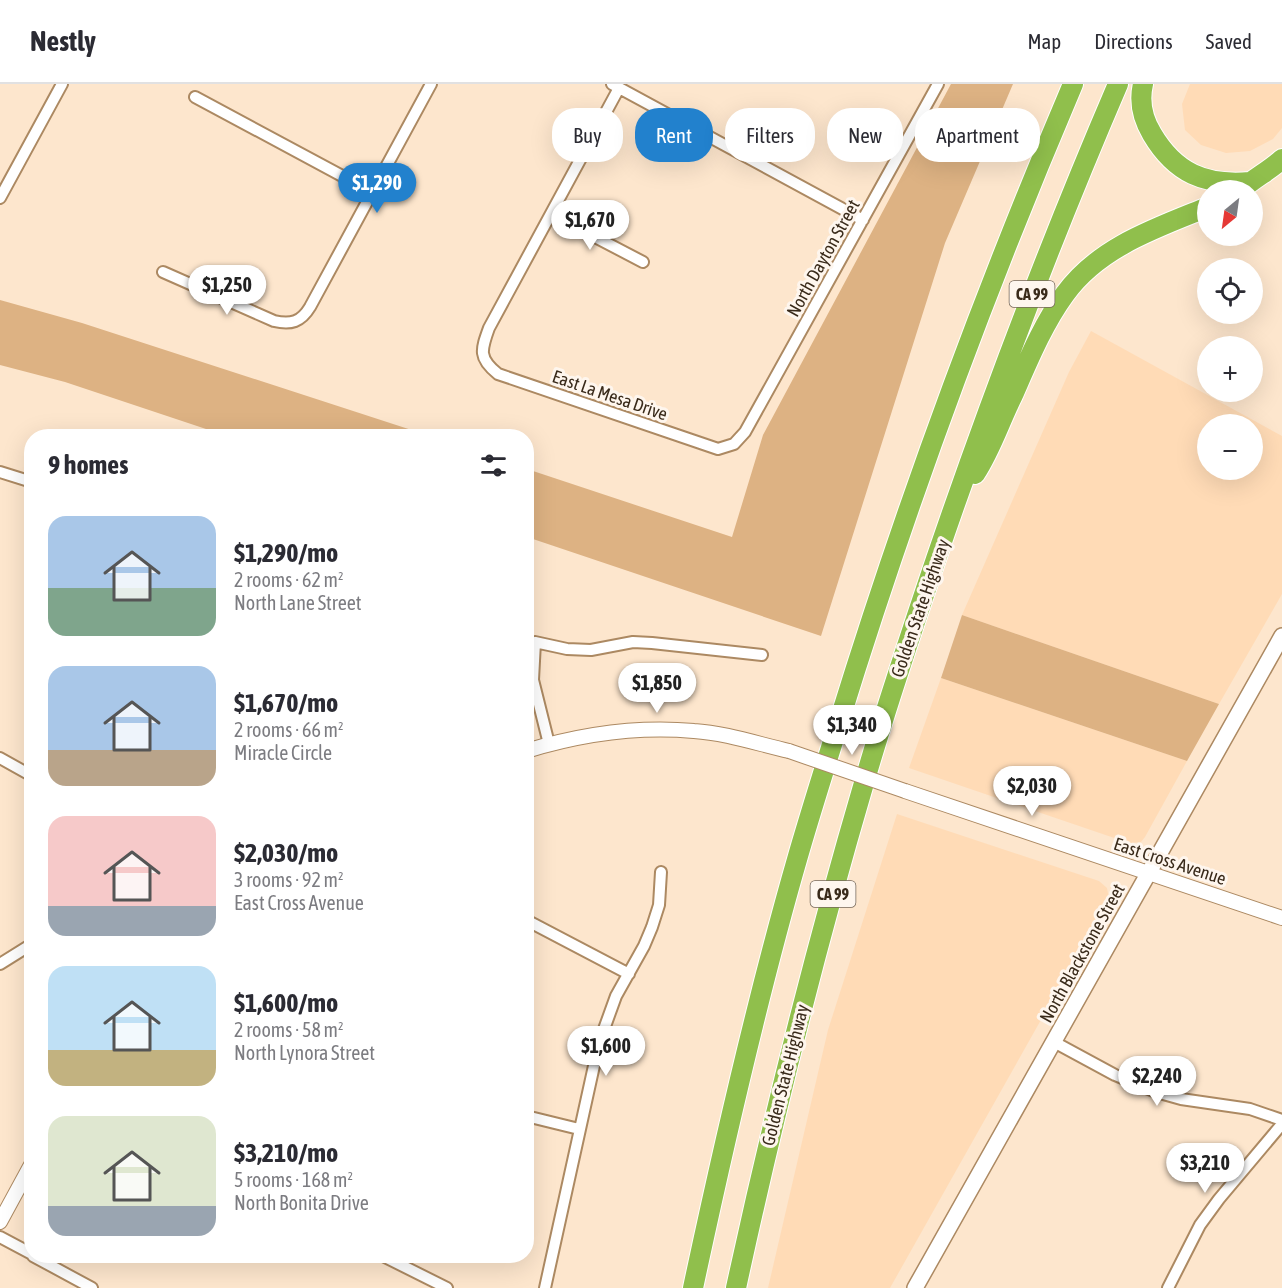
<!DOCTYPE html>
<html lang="en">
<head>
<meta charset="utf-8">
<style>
	:root { --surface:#fff; --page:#f7f7f7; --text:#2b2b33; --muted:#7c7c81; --line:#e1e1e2; --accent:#2281cd }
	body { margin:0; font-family:"Asap Condensed",sans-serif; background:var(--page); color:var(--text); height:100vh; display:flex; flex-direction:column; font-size:22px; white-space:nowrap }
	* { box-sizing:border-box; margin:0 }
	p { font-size:20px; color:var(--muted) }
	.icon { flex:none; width:33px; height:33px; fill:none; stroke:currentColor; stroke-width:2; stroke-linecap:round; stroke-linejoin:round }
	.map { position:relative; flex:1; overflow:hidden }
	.panel { position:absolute; left:24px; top:345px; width:510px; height:834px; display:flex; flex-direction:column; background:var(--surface); border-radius:24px; box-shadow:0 6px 24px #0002 }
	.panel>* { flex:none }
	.banner { position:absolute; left:552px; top:24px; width:570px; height:54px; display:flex; gap:12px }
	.needle { width:39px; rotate:209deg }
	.tools { position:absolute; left:1197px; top:96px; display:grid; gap:12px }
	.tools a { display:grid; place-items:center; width:66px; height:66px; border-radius:50%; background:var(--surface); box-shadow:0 6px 24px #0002; font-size:30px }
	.price { position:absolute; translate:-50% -51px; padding:0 14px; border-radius:21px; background:#fff; color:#222; font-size:20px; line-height:39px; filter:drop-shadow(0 2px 3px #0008) }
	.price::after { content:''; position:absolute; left:50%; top:36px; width:18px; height:14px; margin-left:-9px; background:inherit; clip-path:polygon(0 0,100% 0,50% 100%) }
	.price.current { background:var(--accent); color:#fff }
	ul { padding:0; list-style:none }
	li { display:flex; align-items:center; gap:18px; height:150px; padding:0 24px }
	li span { display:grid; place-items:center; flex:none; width:168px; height:120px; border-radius:18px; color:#555 }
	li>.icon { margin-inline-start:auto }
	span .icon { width:72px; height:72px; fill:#fffc; stroke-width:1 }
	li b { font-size:26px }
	h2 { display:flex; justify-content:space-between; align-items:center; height:72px; padding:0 24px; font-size:26px }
	.tag { padding:0 21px; border-radius:24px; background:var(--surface); box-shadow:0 6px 24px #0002; font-size:21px; line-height:54px }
	.tag.current { background:var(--accent); color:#fff }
	header { display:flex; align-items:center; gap:36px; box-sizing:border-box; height:84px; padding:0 30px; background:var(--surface); border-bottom:2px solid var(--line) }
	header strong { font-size:28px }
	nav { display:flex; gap:33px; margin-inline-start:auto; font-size:21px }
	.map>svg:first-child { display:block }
	.built { fill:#ffdbb6; fill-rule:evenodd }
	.green { fill:#ddb283 }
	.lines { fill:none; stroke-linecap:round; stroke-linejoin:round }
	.minor-casing { stroke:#ac8962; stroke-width:14 }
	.tertiary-casing { stroke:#ac8962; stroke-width:16 }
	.secondary-casing { stroke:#ac8962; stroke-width:18 }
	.motorway-casing { stroke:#fff; stroke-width:22 }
	.minor { stroke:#fff; stroke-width:10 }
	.tertiary { stroke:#fff; stroke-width:14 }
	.secondary { stroke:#fff; stroke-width:15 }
	.motorway { stroke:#90bf4c; stroke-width:20 }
	.tertiary-bridge-casing { stroke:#ac8962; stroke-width:16; stroke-linecap:butt }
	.tertiary-bridge { stroke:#fff; stroke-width:14 }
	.labels { text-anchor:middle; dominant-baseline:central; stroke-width:6; stroke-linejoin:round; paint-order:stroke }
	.shield { fill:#fef6ee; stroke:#74675a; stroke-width:1.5 }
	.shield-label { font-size:16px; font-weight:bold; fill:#392a1a }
	.street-label { font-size:18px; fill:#392a1a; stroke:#fef6ee }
</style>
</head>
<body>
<header>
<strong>Nestly</strong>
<nav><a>Map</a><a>Directions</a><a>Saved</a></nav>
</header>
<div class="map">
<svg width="1282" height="1204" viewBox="0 0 1282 1204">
	<rect width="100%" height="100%" fill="#fde6cd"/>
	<path class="built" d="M1190,0h92v44l-9,11 -23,12 -24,2 -25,-8 -16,-15 -3,-26z
		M1091,247l191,105v158l-63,110 -257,-89 107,-243zM1208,340h44v46h-44z
		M941,594l246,83 -42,76 -4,5 -12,1 -220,-75z
		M897,730l202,67 8,7 2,11 -219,389h-122l60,-258z"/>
	<path class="green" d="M951,0h62l-68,159 -124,393 -294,-99v-68l205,68 31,-102z
		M0,216l82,23 348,113h-203l-162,-54 -65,-17z
		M962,531l257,89 -32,57 -246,-83z"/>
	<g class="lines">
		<g class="minor-casing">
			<path id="minor" d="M612,0l251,136
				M619,4l-130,240c-8,22 -11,30 9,46l220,75 16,-5 11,-12 193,-348
				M195,13l177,95
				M0,114l62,-114
				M551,130l92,48
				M163,188l111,49c17,4 27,1 36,-14l121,-223
				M0,388l32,10
				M549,660l-16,-64 2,-38 32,7 24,1 42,-8 19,1 110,12
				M0,674l32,18
				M526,836l103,54
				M0,880l32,-20
				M1054,958l61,33 41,17 25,7 69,10 32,11
				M526,1032l53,13
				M0,1153l32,17
				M33,1172l59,32
				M383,1172l64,32
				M545,1204l54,-245 17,-47 28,-50 8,-19 7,-22 2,-33
				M1168,1204l32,-63 19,-26 63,-75"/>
		</g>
		<g class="tertiary-casing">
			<path id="tertiary" d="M526,667c55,-17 112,-25 168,-20 32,2 64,13 95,20
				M905,707l377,127
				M0,1138l32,-59"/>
		</g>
		<g class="secondary-casing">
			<path id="secondary" d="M915,1204l367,-652"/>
		</g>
		<g class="motorway-casing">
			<path id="motorway" d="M1143,0c-4,17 0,35 9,50 23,39 53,52 98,48
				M1241,106c13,-12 28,-19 41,-31
				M975,390c16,-24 25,-53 38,-79 15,-34 30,-71 52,-101 34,-47 91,-66 143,-87
				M693,1204c31,-145 64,-290 105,-432 13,-45 27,-89 41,-134 67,-217 145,-429 234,-638
				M736,1204c37,-170 79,-338 128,-505 22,-76 47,-150 72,-224 55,-161 115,-319 182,-475"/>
		</g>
		<use href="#minor" class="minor"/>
		<use href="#tertiary" class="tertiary"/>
		<use href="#secondary" class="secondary"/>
		<use href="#motorway" class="motorway"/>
		<g class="tertiary-bridge-casing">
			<path id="tertiary-bridge" d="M789,667l116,40"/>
		</g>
		<use href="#tertiary-bridge" class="tertiary-bridge"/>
	</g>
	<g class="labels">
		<g class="shield">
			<rect x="1009.5" y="197" width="45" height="26" rx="4.5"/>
			<rect x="810.5" y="797" width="45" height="26" rx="4.5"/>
		</g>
		<g class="shield-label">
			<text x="1032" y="210">CA 99</text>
			<text x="833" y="810">CA 99</text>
		</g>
		<g class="street-label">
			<text transform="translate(823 174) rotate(-61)">North Dayton Street</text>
			<text transform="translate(610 311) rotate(19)">East La Mesa Drive</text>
			<text transform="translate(920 524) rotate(-71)">Golden State Highway</text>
			<text transform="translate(1170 777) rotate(18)">East Cross Avenue</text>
			<text transform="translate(1082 869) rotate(-61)">North Blackstone Street</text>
			<text transform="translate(785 991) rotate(-76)">Golden State Highway</text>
		</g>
	</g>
</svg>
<div class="tools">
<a><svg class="needle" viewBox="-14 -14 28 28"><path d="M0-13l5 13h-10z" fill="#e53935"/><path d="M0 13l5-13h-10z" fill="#7c7c81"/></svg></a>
<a><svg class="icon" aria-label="locate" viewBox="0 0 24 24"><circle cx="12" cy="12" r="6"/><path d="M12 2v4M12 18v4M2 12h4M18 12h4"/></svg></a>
<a>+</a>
<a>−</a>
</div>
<b class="price current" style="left:377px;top:130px">$1,290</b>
<b class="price" style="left:590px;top:167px">$1,670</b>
<b class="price" style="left:227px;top:232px">$1,250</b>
<b class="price" style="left:657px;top:630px">$1,850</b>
<b class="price" style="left:852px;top:672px">$1,340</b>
<b class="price" style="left:1032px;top:733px">$2,030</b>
<b class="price" style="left:606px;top:993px">$1,600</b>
<b class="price" style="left:1157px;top:1023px">$2,240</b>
<b class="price" style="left:1205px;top:1110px">$3,210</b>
<div class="banner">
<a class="tag">Buy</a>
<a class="tag current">Rent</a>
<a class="tag">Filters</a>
<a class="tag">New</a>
<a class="tag">Apartment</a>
</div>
<section class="panel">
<h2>9 homes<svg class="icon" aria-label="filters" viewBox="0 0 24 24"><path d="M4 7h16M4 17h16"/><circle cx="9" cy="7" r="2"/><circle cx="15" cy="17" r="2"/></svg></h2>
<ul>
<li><span style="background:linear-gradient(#a9c7e8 60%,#7fa58c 0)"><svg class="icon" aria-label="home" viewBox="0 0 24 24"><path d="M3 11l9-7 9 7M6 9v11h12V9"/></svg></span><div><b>$1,290/mo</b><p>2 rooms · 62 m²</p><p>North Lane Street</p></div></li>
<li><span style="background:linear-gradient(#a9c7e8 70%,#b9a48a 0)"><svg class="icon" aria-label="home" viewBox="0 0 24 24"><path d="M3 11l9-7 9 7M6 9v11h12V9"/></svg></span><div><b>$1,670/mo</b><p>2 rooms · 66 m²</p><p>Miracle Circle</p></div></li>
<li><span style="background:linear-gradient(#f6c9c9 75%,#9aa5b1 0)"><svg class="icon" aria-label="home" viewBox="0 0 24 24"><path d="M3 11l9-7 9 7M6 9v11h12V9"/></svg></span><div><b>$2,030/mo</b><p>3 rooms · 92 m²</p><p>East Cross Avenue</p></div></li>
<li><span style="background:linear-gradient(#bfe0f5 70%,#c2b280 0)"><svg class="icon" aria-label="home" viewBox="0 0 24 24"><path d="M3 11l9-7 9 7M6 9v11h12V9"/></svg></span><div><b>$1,600/mo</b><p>2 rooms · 58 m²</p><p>North Lynora Street</p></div></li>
<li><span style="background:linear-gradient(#dfe7d0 75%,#9aa5b1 0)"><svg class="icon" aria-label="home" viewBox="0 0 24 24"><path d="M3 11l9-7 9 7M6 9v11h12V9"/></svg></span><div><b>$3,210/mo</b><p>5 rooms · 168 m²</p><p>North Bonita Drive</p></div></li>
</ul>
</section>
</div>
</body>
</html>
